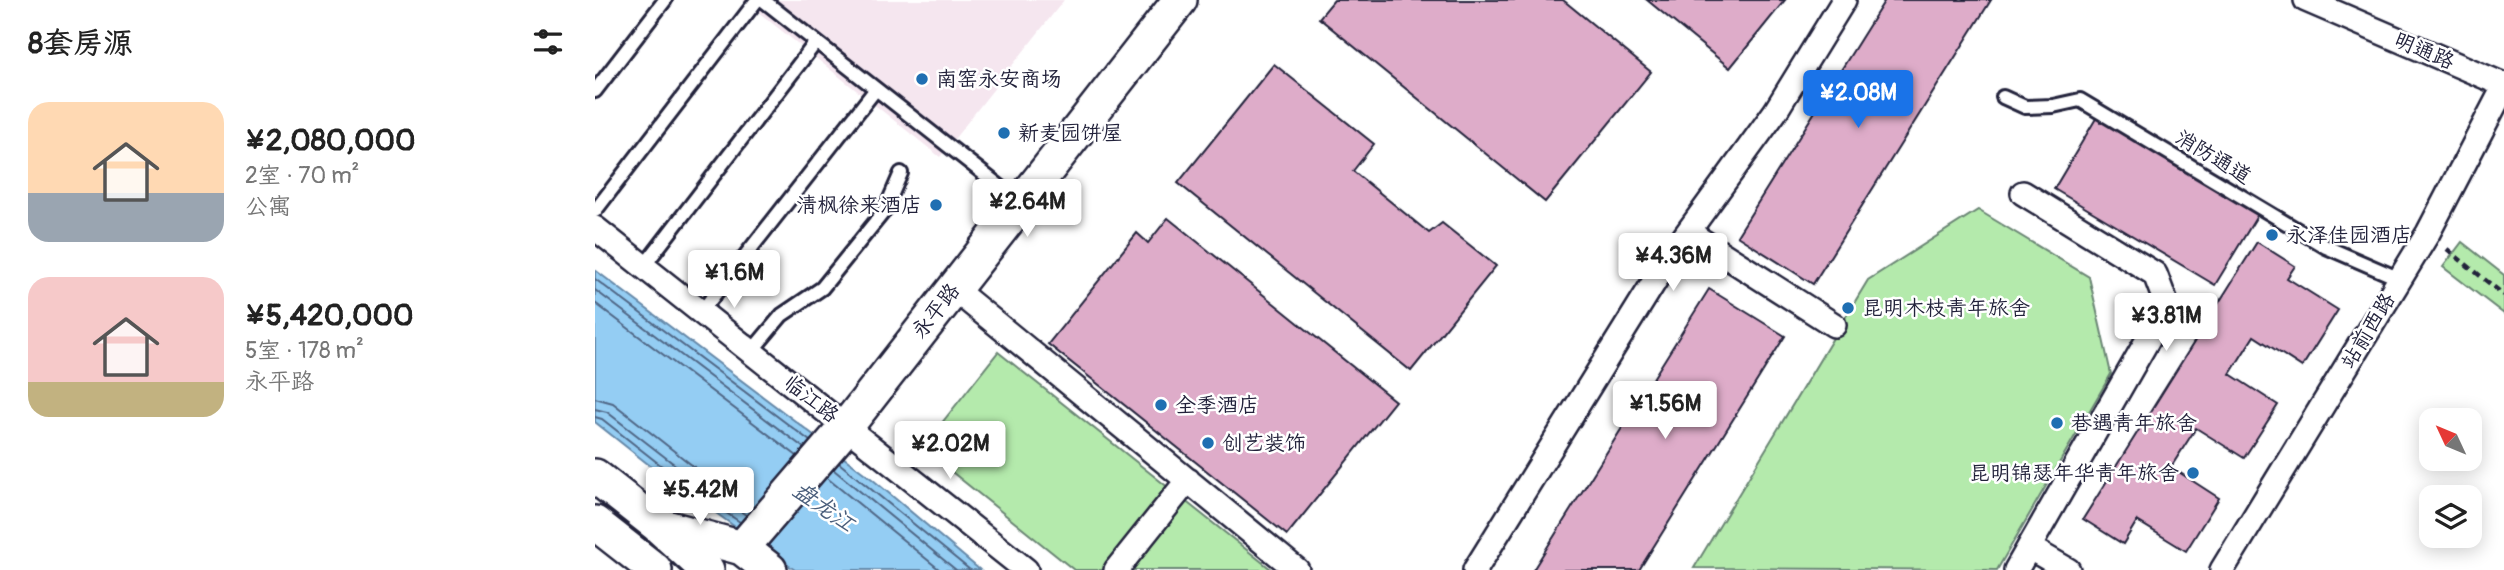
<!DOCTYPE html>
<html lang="zh">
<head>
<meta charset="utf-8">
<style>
	:root { --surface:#fff; --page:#f2f2f2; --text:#222; --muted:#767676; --accent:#1a73e8 }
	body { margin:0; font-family:Pangolin,"LXGW WenKai TC",sans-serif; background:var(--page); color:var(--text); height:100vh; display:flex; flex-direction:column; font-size:26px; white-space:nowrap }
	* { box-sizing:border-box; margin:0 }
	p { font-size:23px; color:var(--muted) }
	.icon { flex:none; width:38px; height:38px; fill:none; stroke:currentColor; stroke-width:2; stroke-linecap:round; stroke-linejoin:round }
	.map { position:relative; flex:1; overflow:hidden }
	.panel { display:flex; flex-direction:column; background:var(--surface); width:595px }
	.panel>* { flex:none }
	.needle { width:46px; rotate:314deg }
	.buttons { position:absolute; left:1824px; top:408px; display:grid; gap:14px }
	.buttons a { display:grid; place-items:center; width:63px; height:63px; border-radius:14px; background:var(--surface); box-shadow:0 4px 18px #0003; font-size:35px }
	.price { position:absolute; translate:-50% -60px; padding:0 16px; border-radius:7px; background:#fff; color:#222; font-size:23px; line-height:46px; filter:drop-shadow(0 2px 4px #0008) }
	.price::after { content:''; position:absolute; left:50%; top:42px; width:21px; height:16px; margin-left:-10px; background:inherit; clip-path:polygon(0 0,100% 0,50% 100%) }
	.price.active { background:var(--accent); color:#fff }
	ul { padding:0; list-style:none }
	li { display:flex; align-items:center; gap:21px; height:175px; padding:0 28px }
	li span { display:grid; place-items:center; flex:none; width:196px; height:140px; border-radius:21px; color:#555 }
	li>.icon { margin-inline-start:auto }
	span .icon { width:84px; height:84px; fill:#fffc; stroke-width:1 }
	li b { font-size:30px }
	h2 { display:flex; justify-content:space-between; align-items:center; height:84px; padding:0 28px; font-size:30px }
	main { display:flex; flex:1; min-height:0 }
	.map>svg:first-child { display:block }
	.built { fill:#f5e6ef }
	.green { fill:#b4eaac; stroke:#6b8674; stroke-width:2 }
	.water { fill:#94cdf3; stroke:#6689a9; stroke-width:2 }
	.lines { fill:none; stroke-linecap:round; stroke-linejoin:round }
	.shore { stroke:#506685; stroke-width:2 }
	.building { fill:#deacc9; stroke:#22223b; stroke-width:2 }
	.lane-casing { stroke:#22223b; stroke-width:18 }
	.street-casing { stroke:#22223b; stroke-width:28 }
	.secondary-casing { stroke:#22223b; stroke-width:38 }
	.path { stroke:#22223b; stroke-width:4.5; stroke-dasharray:7 5; stroke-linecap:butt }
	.lane { stroke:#fff; stroke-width:12 }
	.street { stroke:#fff; stroke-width:23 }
	.secondary { stroke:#fff; stroke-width:33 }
	.poi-dot { fill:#1f6fb2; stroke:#fff; stroke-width:2.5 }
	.labels { text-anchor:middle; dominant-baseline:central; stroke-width:5; stroke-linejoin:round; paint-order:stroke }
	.street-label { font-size:21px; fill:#22223b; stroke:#fff }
	.poi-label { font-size:21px; fill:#22223b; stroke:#fff; text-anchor:start }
	.water-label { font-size:23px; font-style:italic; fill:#4a5e7b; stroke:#fff }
</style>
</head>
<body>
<main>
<section class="panel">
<h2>8套房源<svg class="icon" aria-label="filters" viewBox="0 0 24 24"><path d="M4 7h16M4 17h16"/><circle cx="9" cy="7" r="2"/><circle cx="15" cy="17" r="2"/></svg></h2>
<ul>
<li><span style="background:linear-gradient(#ffd9b3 65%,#9aa5b1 0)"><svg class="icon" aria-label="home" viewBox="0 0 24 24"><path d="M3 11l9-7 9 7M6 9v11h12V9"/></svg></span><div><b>¥2,080,000</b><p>2室 · 70 m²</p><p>公寓</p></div></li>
<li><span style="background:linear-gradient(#f6c9c9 75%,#c2b280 0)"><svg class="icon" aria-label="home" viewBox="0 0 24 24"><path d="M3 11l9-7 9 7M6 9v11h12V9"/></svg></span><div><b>¥5,420,000</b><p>5室 · 178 m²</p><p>永平路</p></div></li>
</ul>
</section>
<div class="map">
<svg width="1909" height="570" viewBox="0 0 1909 570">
	<rect width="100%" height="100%" fill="#fff"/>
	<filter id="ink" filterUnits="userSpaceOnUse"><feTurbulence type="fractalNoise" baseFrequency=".0143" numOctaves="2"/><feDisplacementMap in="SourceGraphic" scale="14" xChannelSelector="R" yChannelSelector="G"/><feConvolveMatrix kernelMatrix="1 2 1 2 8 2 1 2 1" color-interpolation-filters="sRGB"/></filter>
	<g filter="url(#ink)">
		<path class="built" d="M148,0h321l-124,157z"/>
		<path class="green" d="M1383,210l111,67 22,97 -114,196 -303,-2 174,-288z
			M1867,242l42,33v39l-61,-47z
			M403,352l274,218h-198l-152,-122z"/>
		<path class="water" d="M0,270l277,209 108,91h-185l-86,-62 -17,-9 -97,-77z"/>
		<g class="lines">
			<path class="shore" d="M0,279l215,162
				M0,290l209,158
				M0,303l202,153
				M0,398l18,5 94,74 46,30
				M0,409l12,3 94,73 45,30
				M0,417l7,2 94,74 44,29
				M244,463l131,107
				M239,470l122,100
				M232,478l113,92"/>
		</g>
		<path class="building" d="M739,0h229l88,72 -106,130 -226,-184z
			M1052,0h138l-55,68z
			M1290,0h106l-178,284 -76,-48z
			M679,64l100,80 -21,27 76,62 13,-10 54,43 -85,105 -233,-188z
			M1503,115l162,96 -45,74 -161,-96z
			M573,218l227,183 -108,134 -239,-191 89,-111 11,10z
			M1662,242l38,24 -8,12 51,32 -36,57 -48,-31 -24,38 48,31 -34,53 -48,-30 -25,39 48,31 -33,53 -49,-30 -14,23 -40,-25z
			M1114,289l76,47 -146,234h-106z"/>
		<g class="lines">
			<g class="lane-casing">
				<path id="lane" d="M168,0l258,203
					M0,91l70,-91
					M1408,97l22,10 28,-1 27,-6 246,147 74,32
					M0,211l162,-211
					M49,266l172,-224
					M106,312l175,-223
					M156,352l31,-37 40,-27 63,-78 16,-37"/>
			</g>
			<g class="street-casing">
				<path id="street" d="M1711,0l198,85
					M0,228l431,342
					M1093,232l146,93
					M359,289l343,281
					M1435,548l38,22
					M521,570l72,-90
					M880,570l194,-312 106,-146 69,-112
					M1421,570l151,-264 -12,-32 -132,-81
					M1627,570l206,-337 76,-146"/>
			</g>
			<g class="secondary-casing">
				<path id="secondary" d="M0,476l61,48 51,46
					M0,523l60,47
					M67,526l80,22 28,22
					M147,548l104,-121 334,-427"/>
			</g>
			<path class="path" d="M1852,249l57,46"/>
			<use href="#lane" class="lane"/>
			<use href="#street" class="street"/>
			<use href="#secondary" class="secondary"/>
		</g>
	</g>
	<g class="poi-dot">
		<circle cx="327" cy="79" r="7"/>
		<circle cx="409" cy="133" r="7"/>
		<circle cx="341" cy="205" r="7"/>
		<circle cx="1677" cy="235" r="7"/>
		<circle cx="1253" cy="308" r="7"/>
		<circle cx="566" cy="405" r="7"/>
		<circle cx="1462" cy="423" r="7"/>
		<circle cx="613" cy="443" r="7"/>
		<circle cx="1598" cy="473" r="7"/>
	</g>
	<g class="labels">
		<g class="street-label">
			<text transform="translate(1829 51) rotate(23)">明通路</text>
			<text transform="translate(1618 157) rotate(31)">消防通道</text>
			<text transform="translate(341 311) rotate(-52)">永平路</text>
			<text transform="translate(1773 331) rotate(-59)">站前西路</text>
			<text transform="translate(216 399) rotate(38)">临江路</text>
		</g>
		<g class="poi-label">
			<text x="341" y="79">南窑永安商场</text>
			<text x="423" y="133">新麦园饼屋</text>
			<text x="327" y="205" text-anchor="end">清枫徐来酒店</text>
			<text x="1691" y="235">永泽佳园酒店</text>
			<text x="1267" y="308">昆明木枝青年旅舍</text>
			<text x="580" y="405">全季酒店</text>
			<text x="1476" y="423">巷遇青年旅舍</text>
			<text x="627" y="443">创艺装饰</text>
			<text x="1584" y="473" text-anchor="end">昆明锦瑟年华青年旅舍</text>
		</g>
		<g class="water-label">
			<text transform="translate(229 507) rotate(35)">盘龙江</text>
		</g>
	</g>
</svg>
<div class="buttons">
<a><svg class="needle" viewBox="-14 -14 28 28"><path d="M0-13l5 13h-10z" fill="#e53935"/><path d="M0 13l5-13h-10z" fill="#767676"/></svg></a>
<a><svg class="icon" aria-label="layers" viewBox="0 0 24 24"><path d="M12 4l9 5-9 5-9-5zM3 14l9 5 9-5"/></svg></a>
</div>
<b class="price active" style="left:1263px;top:130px">¥2.08M</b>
<b class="price" style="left:432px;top:239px">¥2.64M</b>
<b class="price" style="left:1078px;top:293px">¥4.36M</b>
<b class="price" style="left:139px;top:310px">¥1.6M</b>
<b class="price" style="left:1571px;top:353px">¥3.81M</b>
<b class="price" style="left:1070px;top:441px">¥1.56M</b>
<b class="price" style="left:355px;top:481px">¥2.02M</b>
<b class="price" style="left:105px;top:527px">¥5.42M</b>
</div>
</main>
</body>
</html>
